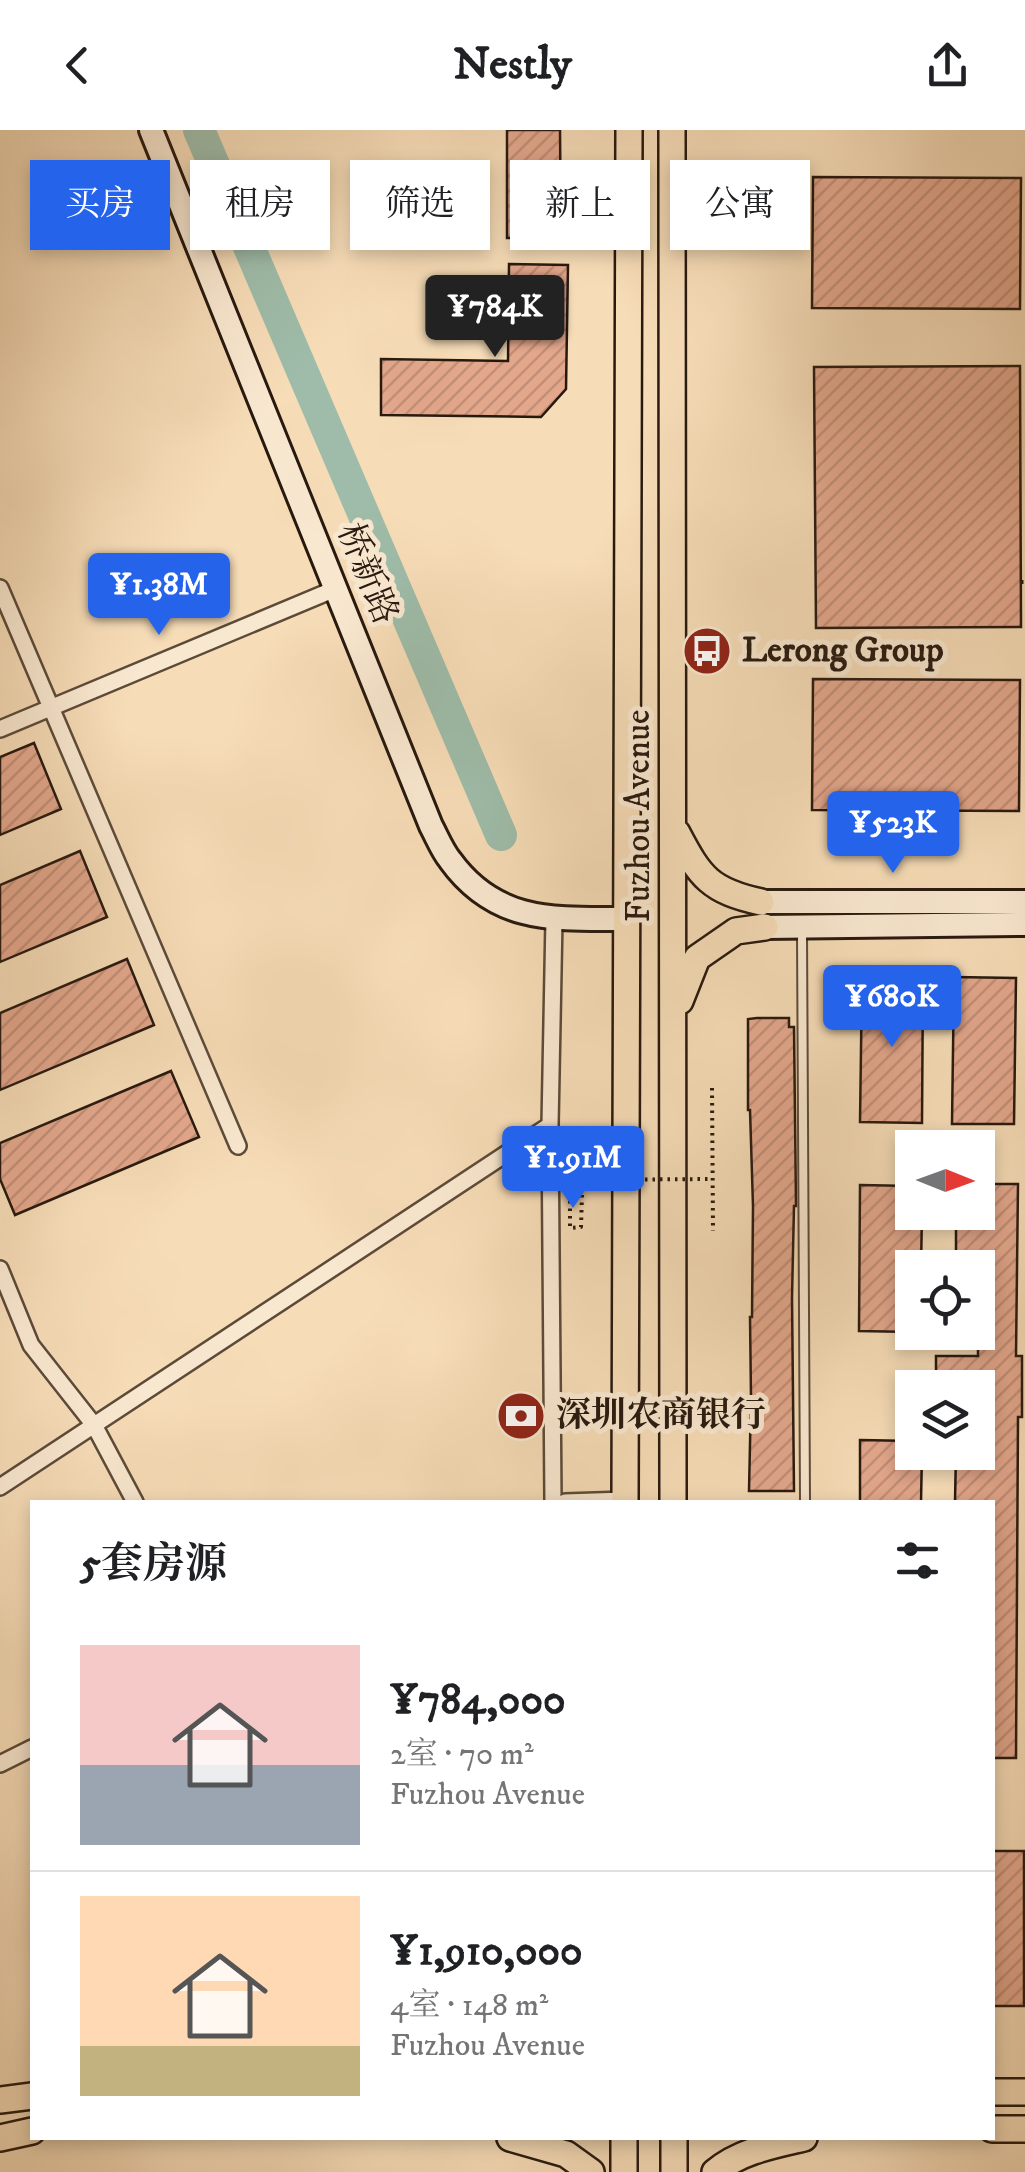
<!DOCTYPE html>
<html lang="zh">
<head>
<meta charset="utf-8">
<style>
	:root { --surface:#fff; --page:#f6f6f6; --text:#202124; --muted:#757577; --line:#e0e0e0; --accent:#2563eb }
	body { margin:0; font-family:"IM FELL DW Pica","Noto Serif SC",serif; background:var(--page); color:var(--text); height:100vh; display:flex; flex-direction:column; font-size:38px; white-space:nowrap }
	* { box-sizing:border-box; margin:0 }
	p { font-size:32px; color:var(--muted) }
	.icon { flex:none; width:55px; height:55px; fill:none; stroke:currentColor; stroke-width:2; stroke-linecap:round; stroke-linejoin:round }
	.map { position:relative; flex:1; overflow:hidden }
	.details { position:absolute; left:30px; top:1370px; width:965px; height:640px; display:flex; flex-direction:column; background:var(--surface); border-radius:0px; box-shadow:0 5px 15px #0003 }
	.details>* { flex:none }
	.top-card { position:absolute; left:30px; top:30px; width:965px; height:90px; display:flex; gap:20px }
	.needle { width:65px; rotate:91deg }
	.buttons { position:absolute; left:895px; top:1000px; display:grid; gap:20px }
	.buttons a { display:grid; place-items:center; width:100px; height:100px; border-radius:0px; background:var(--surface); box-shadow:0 5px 15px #0003; font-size:50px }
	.price { position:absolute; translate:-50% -85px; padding:0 22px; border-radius:10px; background:var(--accent); color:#fff; font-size:32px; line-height:65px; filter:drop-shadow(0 2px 5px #0008) }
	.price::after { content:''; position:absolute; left:50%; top:60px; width:30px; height:22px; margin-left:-15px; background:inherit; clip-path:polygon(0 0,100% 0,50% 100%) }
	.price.selected { background:#222; color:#fff }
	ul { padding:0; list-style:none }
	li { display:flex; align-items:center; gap:30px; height:250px; padding:0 50px }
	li+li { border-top:2px solid var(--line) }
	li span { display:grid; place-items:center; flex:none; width:280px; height:200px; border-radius:0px; color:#555 }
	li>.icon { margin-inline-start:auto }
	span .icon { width:120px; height:120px; fill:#fffc; stroke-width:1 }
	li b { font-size:42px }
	h2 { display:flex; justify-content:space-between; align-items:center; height:120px; padding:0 50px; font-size:42px }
	.pill { padding:0 35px; border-radius:0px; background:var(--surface); box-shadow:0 5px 15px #0003; font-size:35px; line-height:90px }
	.pill.selected { background:var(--accent); color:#fff }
	header { display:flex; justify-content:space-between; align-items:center; height:130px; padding:0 50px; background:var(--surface); font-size:45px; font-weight:700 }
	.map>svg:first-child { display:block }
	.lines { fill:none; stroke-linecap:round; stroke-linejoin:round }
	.river { stroke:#9ebca9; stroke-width:32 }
	.building { fill:url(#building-hatch); stroke:#28190f; stroke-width:2.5 }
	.lane-casing { stroke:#5c4a39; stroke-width:12 }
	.street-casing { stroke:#5c4a39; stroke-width:20 }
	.secondary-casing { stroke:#28190f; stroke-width:28 }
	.primary-casing { stroke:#28190f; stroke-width:30 }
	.path { stroke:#28190f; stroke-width:4; stroke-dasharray:2.5 5; stroke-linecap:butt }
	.lane { stroke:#f9e8d0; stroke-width:8 }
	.street { stroke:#f9e8d0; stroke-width:15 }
	.secondary { stroke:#f9e8d0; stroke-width:22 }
	.primary { stroke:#f6dcb7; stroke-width:25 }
	.path-bridge { stroke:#28190f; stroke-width:4; stroke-dasharray:2.5 5; stroke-linecap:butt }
	.labels { text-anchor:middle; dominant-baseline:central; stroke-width:10; stroke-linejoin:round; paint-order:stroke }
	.street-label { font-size:35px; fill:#28190f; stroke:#f9e8d0 }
	.poi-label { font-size:35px; font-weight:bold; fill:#28190f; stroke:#f9e8d0; text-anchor:start }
</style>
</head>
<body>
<header><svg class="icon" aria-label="back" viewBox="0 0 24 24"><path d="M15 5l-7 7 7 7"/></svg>Nestly<svg class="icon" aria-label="share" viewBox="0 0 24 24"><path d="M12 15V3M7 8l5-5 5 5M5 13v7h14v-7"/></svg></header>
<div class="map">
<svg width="1025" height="2042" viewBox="0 0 1025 2042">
	<defs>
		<pattern id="building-hatch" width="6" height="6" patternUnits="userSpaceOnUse" patternTransform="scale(2.5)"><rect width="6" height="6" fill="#e3a78c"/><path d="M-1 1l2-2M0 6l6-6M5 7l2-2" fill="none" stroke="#c38f78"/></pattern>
	</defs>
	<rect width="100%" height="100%" fill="#f6dcb7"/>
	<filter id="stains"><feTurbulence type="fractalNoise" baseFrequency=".002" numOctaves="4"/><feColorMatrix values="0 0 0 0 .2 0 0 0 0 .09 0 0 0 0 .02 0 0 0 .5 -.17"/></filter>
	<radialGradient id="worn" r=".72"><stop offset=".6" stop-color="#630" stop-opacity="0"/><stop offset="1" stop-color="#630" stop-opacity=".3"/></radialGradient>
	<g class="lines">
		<path class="river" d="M199,0l302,705"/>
	</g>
	<path class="building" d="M507,0h53l1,108h-54z
		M813,47l208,1 -1,131 -208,-1z
		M509,134l59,1 -2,124 -25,28 -160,-2v-56l127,2z
		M1020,236l1,261 -205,1 -2,-261z
		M813,549l207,1 -1,131 -207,-1z
		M34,613l27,66 -61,26v-78z
		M80,721l27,66 -107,45v-77z
		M127,829l27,66 -154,65v-77z
		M862,846l61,1 -1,146 -62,-1z
		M954,847l62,1 -2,146h-62z
		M757,888h32v9h5l2,179h-2l-2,92 2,193h-45l2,-93 -1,-81h2l1,-111 -3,-96h-2v-91z
		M171,941l28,66 -184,78 -15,-36v-36z
		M978,1054h40l-2,172h6v61h-4l-2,341h-24v-256h-37l1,-50h22v-64h-42v-32h42v-88h-22v-56h22z
		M860,1055l52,1v26h10l-1,56h-9v64l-53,-1z
		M860,1310l52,1v11h10l-1,50h-61z
		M992,1721h32v155h-32z"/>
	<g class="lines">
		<g class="lane-casing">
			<path id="lane" d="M802,802l3,570"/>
		</g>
		<g class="street-casing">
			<path id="street" d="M0,458l238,558
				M0,599l335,-140
				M0,1139l31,76 63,80 41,77
				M0,1357l550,-362
				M553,1372l-3,-377 4,-206
				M565,1372l60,-2
				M0,1634l32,-16"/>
		</g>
		<g class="secondary-casing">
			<path id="secondary" d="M151,0l280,696c6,11 11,24 19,34 46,64 106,59 176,59
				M761,772h264
				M765,797l260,-3"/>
		</g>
		<g class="primary-casing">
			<path id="primary" d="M672,0l1,1372
				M677,703c23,44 33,58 84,69
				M680,871l17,-43 39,-27 29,-4
				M625,1372l4,-1372
				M992,1962h33
				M0,1970l32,-4
				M992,1999h33
				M0,2008l32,-7
				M510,2008l56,16 25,18
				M624,2008v34
				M674,2008v34
				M715,2042c25,-21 59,-27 89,-34"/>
		</g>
		<path class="path" d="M1021,452h4
			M923,887h30
			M712,958l1,143
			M582,1065l-1,32 -11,1v-89h12v32"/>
		<use href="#lane" class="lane"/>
		<use href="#street" class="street"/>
		<use href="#secondary" class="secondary"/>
		<use href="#primary" class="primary"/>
		<path class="path-bridge" d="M570,1050l142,-1"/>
	</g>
	<defs>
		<g id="bus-disc" transform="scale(2.5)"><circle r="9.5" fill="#8f2418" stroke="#f9e8d0"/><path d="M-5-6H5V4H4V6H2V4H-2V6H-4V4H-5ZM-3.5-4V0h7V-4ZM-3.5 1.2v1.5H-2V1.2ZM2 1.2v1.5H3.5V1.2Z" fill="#fff"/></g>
		<g id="bank-disc" transform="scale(2.5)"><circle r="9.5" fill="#8f2418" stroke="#f9e8d0"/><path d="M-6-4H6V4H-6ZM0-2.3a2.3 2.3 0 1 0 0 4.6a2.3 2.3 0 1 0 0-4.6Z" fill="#fff"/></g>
	</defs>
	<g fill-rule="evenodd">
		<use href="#bus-disc" x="707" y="521"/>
		<use href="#bank-disc" x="521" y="1286"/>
	</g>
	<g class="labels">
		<g class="street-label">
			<text transform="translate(367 444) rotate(68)">桥新路</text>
			<text transform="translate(639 686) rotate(-90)">Fuzhou Avenue</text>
		</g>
		<g class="poi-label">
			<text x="742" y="521">Lerong Group</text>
			<text x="556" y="1286">深圳农商银行</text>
		</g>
	</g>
	<rect width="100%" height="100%" filter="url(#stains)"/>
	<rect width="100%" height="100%" fill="url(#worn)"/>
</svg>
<div class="buttons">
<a><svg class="needle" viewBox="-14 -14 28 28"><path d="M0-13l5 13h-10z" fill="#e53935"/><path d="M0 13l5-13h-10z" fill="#757577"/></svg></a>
<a><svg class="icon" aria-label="locate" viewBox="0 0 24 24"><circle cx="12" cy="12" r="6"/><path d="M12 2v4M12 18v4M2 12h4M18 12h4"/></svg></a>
<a><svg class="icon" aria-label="layers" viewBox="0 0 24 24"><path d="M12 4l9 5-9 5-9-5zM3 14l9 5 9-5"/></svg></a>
</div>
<b class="price selected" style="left:495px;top:230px">¥784K</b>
<b class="price" style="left:159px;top:508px">¥1.38M</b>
<b class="price" style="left:893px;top:746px">¥523K</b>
<b class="price" style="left:892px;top:920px">¥680K</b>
<b class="price" style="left:573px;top:1081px">¥1.91M</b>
<div class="top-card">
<a class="pill selected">买房</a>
<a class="pill">租房</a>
<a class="pill">筛选</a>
<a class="pill">新上</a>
<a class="pill">公寓</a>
</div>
<section class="details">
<h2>5套房源<svg class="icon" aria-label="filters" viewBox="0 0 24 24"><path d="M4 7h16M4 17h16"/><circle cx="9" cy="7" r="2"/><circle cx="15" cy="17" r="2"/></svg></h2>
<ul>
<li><span style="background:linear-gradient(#f6c9c9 60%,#9aa5b1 0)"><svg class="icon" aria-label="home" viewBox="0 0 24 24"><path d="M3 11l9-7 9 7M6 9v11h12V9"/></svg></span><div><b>¥784,000</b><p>2室 · 70 m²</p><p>Fuzhou Avenue</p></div></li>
<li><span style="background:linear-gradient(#ffd9b3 75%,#c2b280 0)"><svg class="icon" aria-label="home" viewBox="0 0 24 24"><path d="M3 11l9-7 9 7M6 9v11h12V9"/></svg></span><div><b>¥1,910,000</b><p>4室 · 148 m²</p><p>Fuzhou Avenue</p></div></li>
</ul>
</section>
</div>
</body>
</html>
